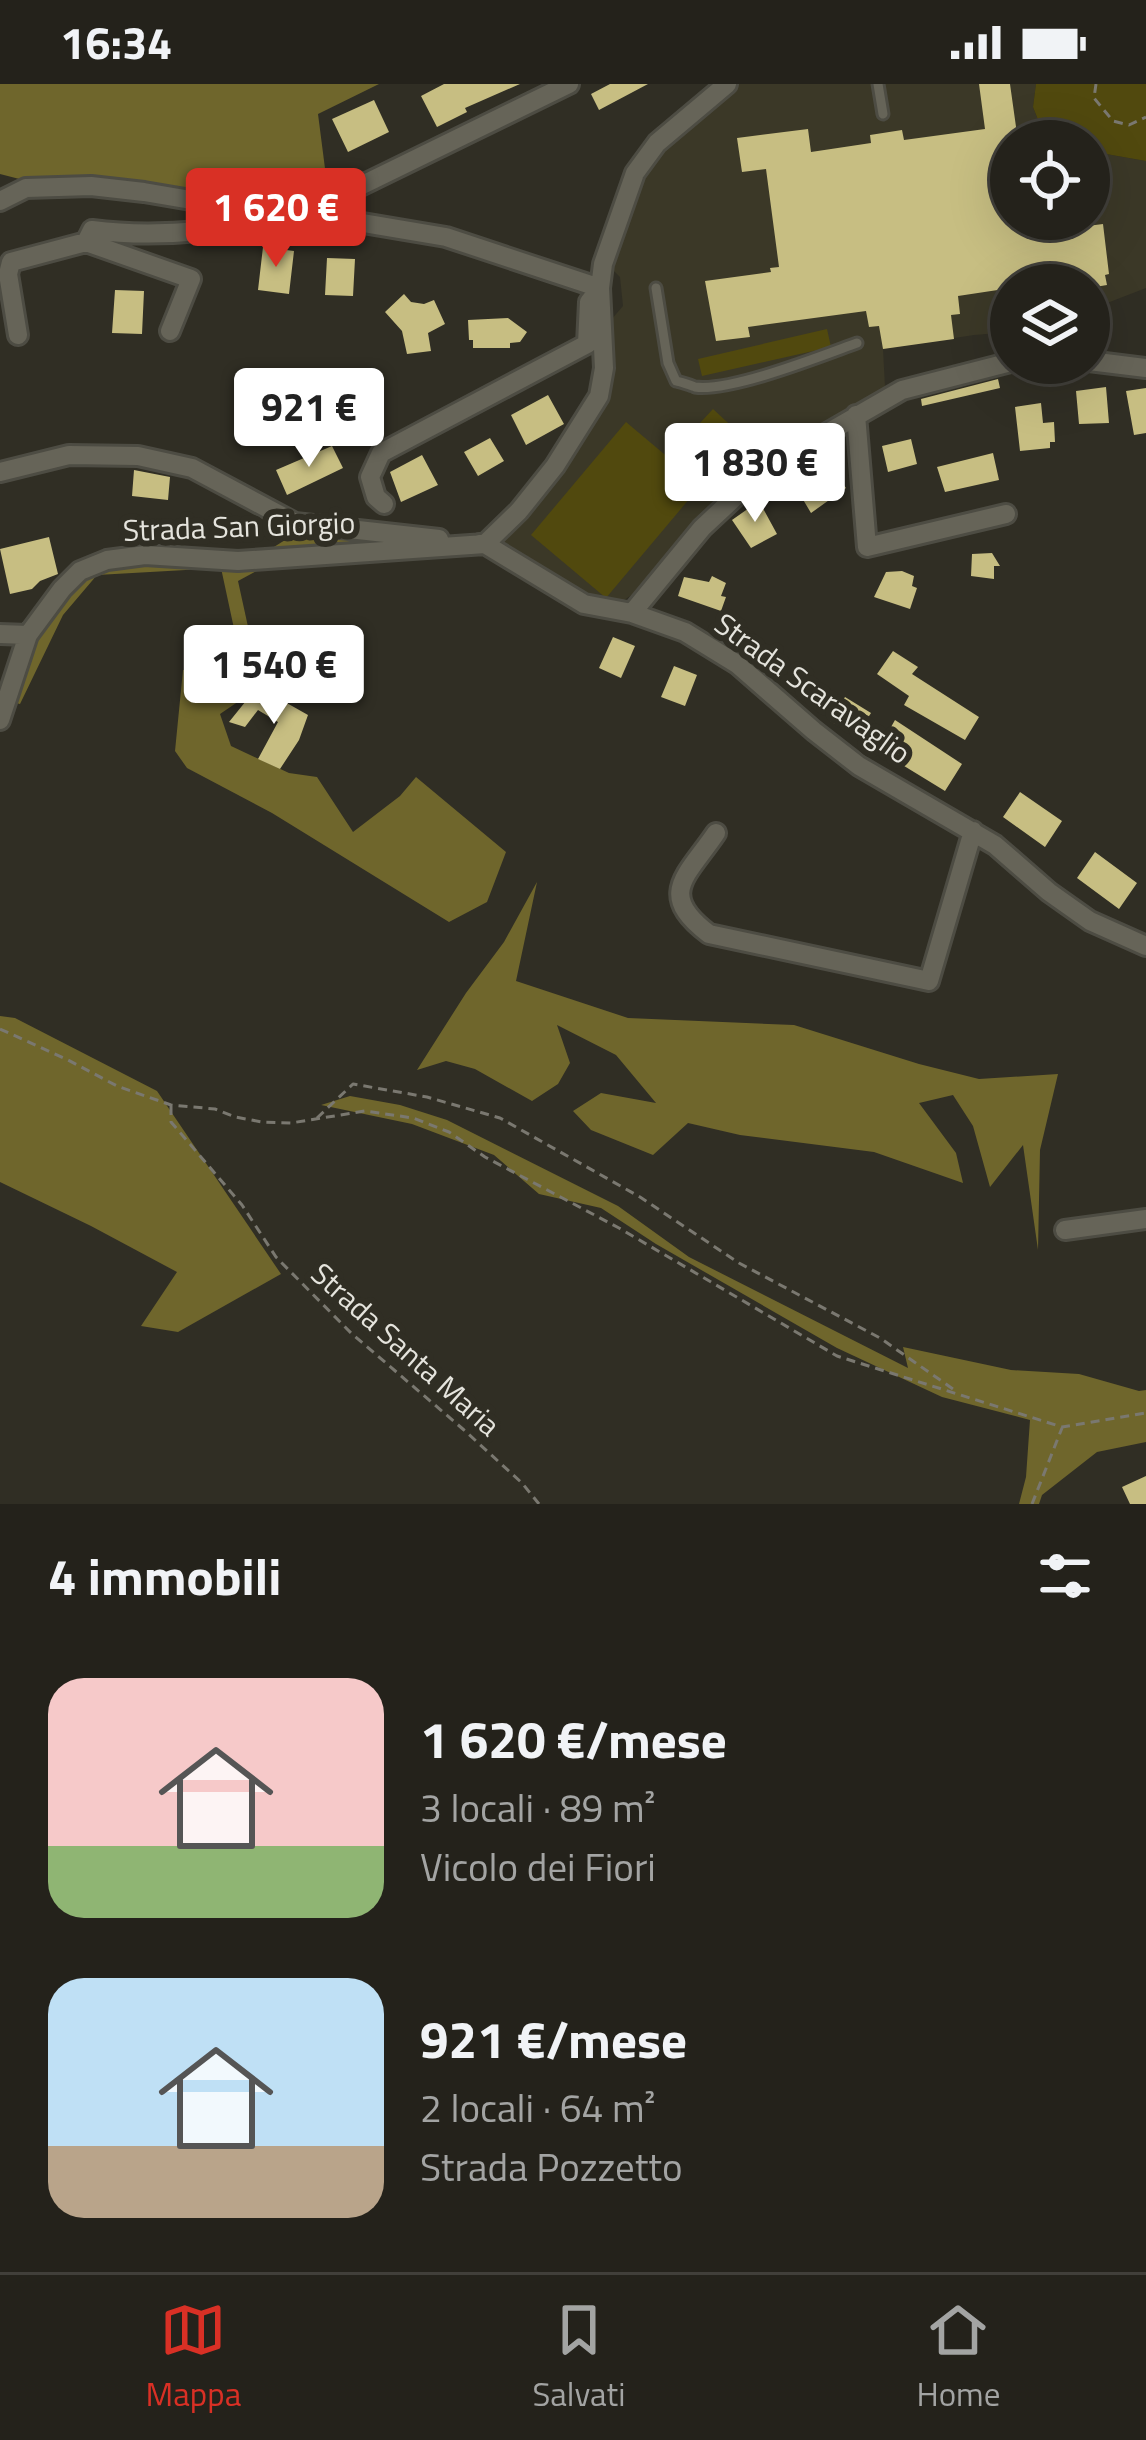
<!DOCTYPE html>
<html lang="it">
<head>
<meta charset="utf-8">
<style>
	:root { --surface:#24221b; --page:#2c2a24; --text:#f1f3f6; --muted:#a3a4a3; --line:#413f3a; --accent:#d93025 }
	body { margin:0; font-family:"Titillium Web",sans-serif; background:var(--page); color:var(--text); height:100vh; display:flex; flex-direction:column; font-size:45px; white-space:nowrap }
	* { box-sizing:border-box; margin:0 }
	p { font-size:39px; color:var(--muted) }
	.icon { flex:none; width:66px; height:66px; fill:none; stroke:currentColor; stroke-width:2; stroke-linecap:round; stroke-linejoin:round }
	.map { position:relative; height:1420px; overflow:hidden }
	.details { display:flex; flex-direction:column; background:var(--surface); flex:1 }
	.details>* { flex:none }
	.buttons { position:absolute; left:990px; top:36px; display:grid; gap:24px }
	.buttons a { display:grid; place-items:center; width:120px; height:120px; border-radius:50%; background:var(--surface); box-shadow:0 12px 48px #0002,0 0 0 3px var(--line); font-size:60px }
	.price { position:absolute; translate:-50% -102px; padding:0 27px; border-radius:12px; background:#fff; color:#222; font-size:39px; line-height:78px; filter:drop-shadow(0 3px 6px #0008) }
	.price::after { content:''; position:absolute; left:50%; top:72px; width:36px; height:27px; margin-left:-18px; background:inherit; clip-path:polygon(0 0,100% 0,50% 100%) }
	.price.current { background:var(--accent); color:#fff }
	ul { padding:0; list-style:none }
	li { display:flex; align-items:center; gap:36px; height:300px; padding:0 48px }
	li span { display:grid; place-items:center; flex:none; width:336px; height:240px; border-radius:36px; color:#555 }
	li>.icon { margin-inline-start:auto }
	span .icon { width:144px; height:144px; fill:#fffc; stroke-width:1 }
	li b { font-size:51px }
	h2 { display:flex; justify-content:space-between; align-items:center; height:144px; padding:0 48px; font-size:51px }
	.status { display:flex; justify-content:space-between; align-items:center; height:84px; padding:0 60px; background:var(--surface); direction:ltr }
	.status svg { height:33px; fill:currentColor }
	.menu { display:flex; justify-content:space-around; align-items:center; height:168px; border-top:3px solid var(--line); background:var(--surface); font-size:33px; color:var(--muted) }
	.menu a { display:grid; justify-items:center; gap:6px }
	.menu .current { color:var(--accent) }
	.map>svg:first-child { display:block }
	.built { fill:#3b3827 }
	.green { fill:#51490e }
	.forest { fill:#6f662c }
	.building { fill:#c7be82 }
	.lines { fill:none; stroke-linecap:round; stroke-linejoin:round }
	.service-casing { stroke:#4d4c43; stroke-width:15 }
	.minor-casing { stroke:#4d4c43; stroke-width:24 }
	.path { stroke:#7a7870; stroke-width:3; stroke-dasharray:9 6; stroke-linecap:butt }
	.service { stroke:#666458; stroke-width:9 }
	.minor { stroke:#666458; stroke-width:18 }
	.labels { text-anchor:middle; dominant-baseline:central; stroke-width:12; stroke-linejoin:round; paint-order:stroke }
	.street-label { font-size:30px; fill:#e5e4dd; stroke:#302e24 }
</style>
</head>
<body>
<div class="status"><b>16:34</b><svg viewBox="0 0 49 12"><path d="M0 12V9h3v3zM5 12V6h3v6zM10 12V3h3v9zM15 12V0h3v12zM26 1h20v11H26zM47 4h2v5h-2z"/></svg></div>
<div class="map">
<svg width="1146" height="1420" viewBox="0 0 1146 1420">
	<rect width="100%" height="100%" fill="#302e24"/>
	<path class="built" d="M737,0h299l-3,23 13,33 4,1h-39v78h78v-68l57,10v127l-57,22v-25h-78v47l-37,3 -91,14 2,38 -162,111 -35,31 -27,40 -23,22 -14,9 -24,-2 -18,-8 -84,-52 60,-70 47,-64 8,-35 -2,-49 12,-14 -3,-29 -12,-12 31,-89 23,-30z"/>
	<path class="green" d="M1036,0h110v77l-57,-10v-10l-43,-1 -13,-33z
		M827,245l4,18 -129,29 -4,-17z
		M713,325l27,25 -38,42 -28,-25z
		M626,338l75,63 -95,113 -75,-63z"/>
	<path class="forest" d="M0,0h379l-61,30 9,70 -26,16 -24,2 -246,-20 -31,-8z
		M301,446l101,12 -140,26 -24,13 23,105 -41,28 11,32 58,27 28,4 36,55 47,-36 16,-19 90,75 -19,50 -38,20 -177,-109 -85,-45 -12,-17 8,-81 24,-3 37,8 -23,-107 -124,7 -34,40 -43,89 -8,-2 33,-83 35,-42 43,-14 124,1z
		M537,798l-21,99 112,37 166,7 125,39 60,15 79,-5 -18,76 -2,100 -15,-105 -33,42 -17,-61 -20,-31 -34,8 37,50 7,30 -89,-31 -134,-17 -52,-12 -35,32 -62,-25 -18,-19 28,-18 55,10 -40,-48 -59,-30 13,38 -12,21 -26,17 -57,-32 -29,-8 -29,9 49,-77 38,-51z
		M0,932l15,2 142,73 124,183 -103,58 -37,-6 36,-54 -86,-46 -91,-44z
		M350,1012l50,9 47,15 171,86 71,51 219,111 -5,-21 108,23 68,4 60,17 7,-1v52l-49,10 -55,43 -3,9h-20l7,-27 4,-57 -88,-23 -105,-49 -181,-104 -55,-36 -62,-14 -45,-39 -82,-31 -91,-19z"/>
	<path class="building" d="M444,0h76l-55,24 2,4 -30,15 -16,-31z
		M610,0h38l-49,26 -8,-16z
		M979,0h31l8,57h-7v78h14l2,12 12,-1 1,2 63,-8 6,50 -4,1 2,10 -18,3v-3h-16v-5l-62,5v3l-53,8 2,18 -9,1 3,24 -71,10 -4,-23 -10,1 -3,-16 -118,16 2,10 -34,4 -11,-60 66,-9 -1,-4 9,-1 -13,-98 -24,3 -5,-34 71,-9 3,23 60,-9 -1,-8 32,-5 2,10 81,-11z
		M374,16l15,32 -41,20 -16,-33z
		M263,163l31,4 -5,43 -31,-4z
		M327,174l28,1 -2,37 -28,-1z
		M115,206l29,1 -2,43 -30,-1z
		M404,210l7,8 13,2 10,-4 11,24 -17,9 3,18 -24,3 -5,-23 -17,-19z
		M508,234l19,14 -7,10 -10,1v5h-37v-8h-4l-1,-20z
		M998,295l2,9 -78,18 -1,-7z
		M1106,303l3,36 -30,1 -3,-33z
		M1146,304v45l-12,2 -8,-44z
		M548,311l16,29 -38,21 -15,-30z
		M1041,319l2,20 11,-1 1,20h-5v6l-30,3 -5,-44z
		M490,354l14,23 -26,15 -14,-24z
		M911,355l6,25 -29,8 -6,-26z
		M332,362l11,22 -56,27 -11,-25z
		M993,369l6,27 -54,12 -8,-25z
		M422,371l16,30 -37,17 -11,-30z
		M824,374l22,30 -35,25 -19,-32z
		M134,386l36,7 -2,23 -36,-4z
		M759,417l18,33 -26,14 -19,-28z
		M49,453l9,37 -18,7 -8,8 -22,5 -10,-45z
		M992,469l8,13h-6v13l-23,-3 1,-22z
		M902,487l12,5 -2,10 5,2 -7,21 -36,-12 12,-25z
		M712,492l14,7 -5,13 5,1 -5,14 -43,-15 6,-19 25,5z
		M613,553l22,9 -14,32 -22,-10z
		M893,567l25,16 -6,7 67,43 -14,23 -61,-35 5,-9 -32,-22z
		M674,582l23,9 -12,31 -24,-9z
		M254,607l29,15 2,-4 23,13 -9,25 -19,29 -22,-10 20,-37 -20,-12 -13,17 -16,-5z
		M845,613l26,16 -15,23 -26,-15z
		M895,636l67,44 -17,27 -67,-41z
		M1020,708l42,29 -17,26 -42,-30z
		M1095,768l42,31 -18,26 -42,-31z
		M1146,1392v28h-16l-8,-17z"/>
	<g class="lines">
		<g class="service-casing">
			<path id="service" d="M878,0l5,30
				M656,204l12,75 8,18c1,0 18,5 19,6 36,5 126,-31 162,-44"/>
		</g>
		<g class="minor-casing">
			<path id="minor" d="M0,117l26,-13 65,-2 53,6 88,15 42,1 172,29 154,51
				M86,158l105,37 -21,52
				M18,251l-10,-61 3,-12 75,-20 6,-12c68,9 146,-1 213,-17l264,-129
				M1089,277l57,7
				M856,331l11,132 139,-33
				M0,388l69,-17 69,1 54,12 103,55 144,16
				M384,420l-8,-7 -6,-20 11,-24 206,-109 2,-42 8,-10
				M479,460h6l34,-33 36,-45 44,-70 5,-28 -4,-80 3,-24 32,-91 22,-30 70,-59
				M632,529l70,-85 47,-44 54,-37 99,-57 109,-28
				M0,550l28,1
				M0,636l28,-85 34,-46 18,-18 27,-11 38,-5 93,6 247,-17 99,60 48,9 53,19 52,32 77,67 45,35 136,79 54,47 41,29 56,25
				M716,749c-29,43 -60,61 -7,101l220,47 44,-150
				M1065,1146l81,-11"/>
		</g>
		<path class="path" d="M1096,0l-2,14 19,23 16,4 17,-8
			M0,945l68,31 49,26 54,19 44,4 20,8 27,5 29,1 74,-12 48,7 36,14 36,25 134,71 218,128 225,71 84,-14
			M171,1022v16l71,83 34,52 75,76 113,97 58,53 17,21
			M317,1034l36,-34 74,13 73,21 140,79 99,66 141,75 73,51
			M1032,1420l30,-76"/>
		<use href="#service" class="service"/>
		<use href="#minor" class="minor"/>
	</g>
	<g class="labels">
		<g class="street-label">
			<text transform="translate(239 442) rotate(-2)">Strada San Giorgio</text>
			<text transform="translate(813 604) rotate(36)">Strada Scaravaglio</text>
			<text transform="translate(406 1265) rotate(42)">Strada Santa Maria</text>
		</g>
	</g>
</svg>
<div class="buttons">
<a><svg class="icon" aria-label="locate" viewBox="0 0 24 24"><circle cx="12" cy="12" r="6"/><path d="M12 2v4M12 18v4M2 12h4M18 12h4"/></svg></a>
<a><svg class="icon" aria-label="layers" viewBox="0 0 24 24"><path d="M12 4l9 5-9 5-9-5zM3 14l9 5 9-5"/></svg></a>
</div>
<b class="price current" style="left:276px;top:186px">1 620 €</b>
<b class="price" style="left:309px;top:386px">921 €</b>
<b class="price" style="left:755px;top:441px">1 830 €</b>
<b class="price" style="left:274px;top:643px">1 540 €</b>
</div>
<section class="details">
<h2>4 immobili<svg class="icon" aria-label="filters" viewBox="0 0 24 24"><path d="M4 7h16M4 17h16"/><circle cx="9" cy="7" r="2"/><circle cx="15" cy="17" r="2"/></svg></h2>
<ul>
<li><span style="background:linear-gradient(#f6c9c9 70%,#8fb573 0)"><svg class="icon" aria-label="home" viewBox="0 0 24 24"><path d="M3 11l9-7 9 7M6 9v11h12V9"/></svg></span><div><b>1 620 €/mese</b><p>3 locali · 89 m²</p><p>Vicolo dei Fiori</p></div></li>
<li><span style="background:linear-gradient(#bfe0f5 70%,#b9a48a 0)"><svg class="icon" aria-label="home" viewBox="0 0 24 24"><path d="M3 11l9-7 9 7M6 9v11h12V9"/></svg></span><div><b>921 €/mese</b><p>2 locali · 64 m²</p><p>Strada Pozzetto</p></div></li>
</ul>
</section>
<nav class="menu">
<a class="current"><svg class="icon" aria-label="map" viewBox="0 0 24 24"><path d="M3 6l6-2 6 2 6-2v14l-6 2-6-2-6 2zM9 4v14M15 6v14"/></svg>Mappa</a>
<a><svg class="icon" aria-label="saved" viewBox="0 0 24 24"><path d="M7 4h10v16l-5-4-5 4z"/></svg>Salvati</a>
<a><svg class="icon" aria-label="home" viewBox="0 0 24 24"><path d="M3 11l9-7 9 7M6 9v11h12V9"/></svg>Home</a>
</nav>
</body>
</html>
